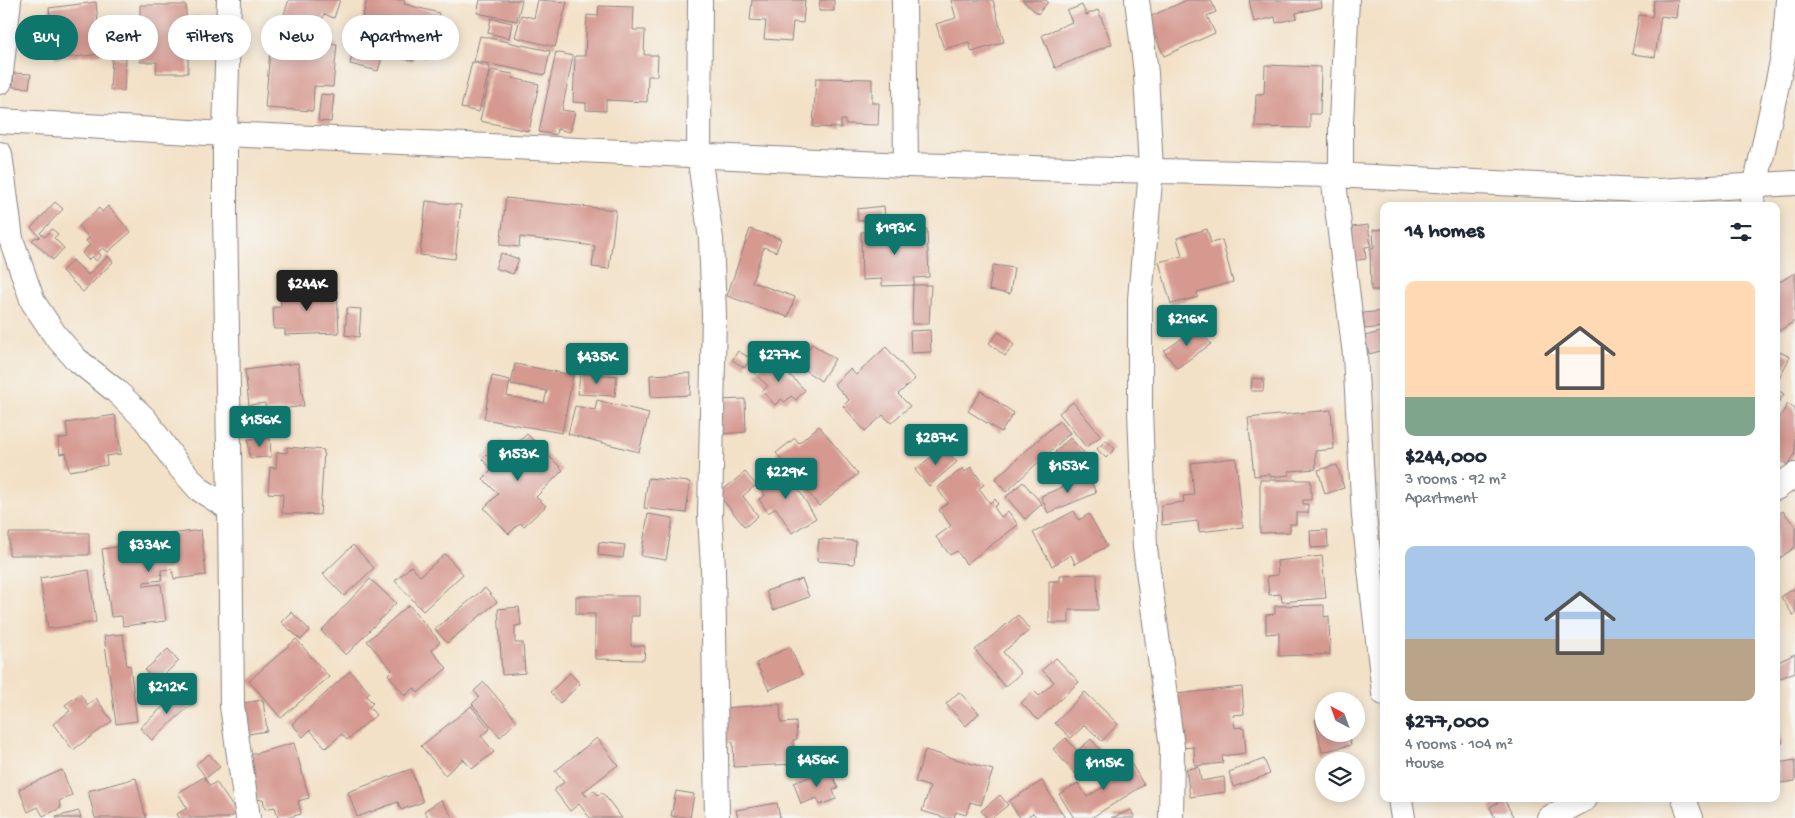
<!DOCTYPE html>
<html lang="en">
<head>
<meta charset="utf-8">
<style>
	:root { --surface:#fff; --page:#f6f6f7; --text:#1f2937; --muted:#747a83; --accent:#0f766e }
	body { margin:0; font-family:"Gochi Hand",sans-serif; background:var(--page); color:var(--text); height:100vh; display:flex; flex-direction:column; font-size:19px; white-space:nowrap }
	* { box-sizing:border-box; margin:0 }
	p { font-size:16px; color:var(--muted) }
	.icon { flex:none; width:28px; height:28px; fill:none; stroke:currentColor; stroke-width:2; stroke-linecap:round; stroke-linejoin:round }
	.map { position:relative; flex:1; overflow:hidden }
	.panel { position:absolute; left:1380px; top:202px; width:400px; height:600px; display:flex; flex-direction:column; background:var(--surface); border-radius:10px; box-shadow:0 2px 12px #0003 }
	.panel>* { flex:none }
	.guide { position:absolute; left:15px; top:15px; width:475px; height:45px; display:flex; gap:10px }
	.needle { width:32px; rotate:319deg }
	.tools { position:absolute; left:1315px; top:692px; display:grid; gap:10px }
	.tools a { display:grid; place-items:center; width:50px; height:50px; border-radius:50%; background:var(--surface); box-shadow:0 2px 12px #0003; font-size:25px }
	.price { position:absolute; translate:-50% -42px; padding:0 11px; border-radius:5px; background:var(--accent); color:#fff; font-size:16px; line-height:32px; filter:drop-shadow(0 1px 2px #0008) }
	.price::after { content:''; position:absolute; left:50%; top:30px; width:15px; height:11px; margin-left:-8px; background:inherit; clip-path:polygon(0 0,100% 0,50% 100%) }
	.price.active { background:#222; color:#fff }
	ul { padding:0; list-style:none }
	li { display:grid; align-content:center; gap:10px; height:265px; padding:0 25px }
	li span { display:grid; place-items:center; height:155px; border-radius:10px; color:#555 }
	li>.icon { margin-inline-start:auto }
	span .icon { width:90px; height:90px; fill:#fffc; stroke-width:1 }
	li b { font-size:21px }
	h2 { display:flex; justify-content:space-between; align-items:center; height:60px; padding:0 25px; font-size:21px }
	.tag { padding:0 18px; border-radius:22px; background:var(--surface); box-shadow:0 2px 12px #0003; font-size:18px; line-height:45px }
	.tag.active { background:var(--accent); color:#fff }
	.map>svg:first-child { display:block }
	.building { fill:#d59990 }
	.lines { fill:none; stroke-linecap:round; stroke-linejoin:round }
	.street-casing { stroke:#8a8281; stroke-width:26 }
	.street { stroke:#fff; stroke-width:24 }
</style>
</head>
<body>
<div class="map">
<svg width="1795" height="818" viewBox="0 0 1795 818">
	<rect width="100%" height="100%" fill="#f6f6f2"/>
	<filter id="ink" filterUnits="userSpaceOnUse"><feTurbulence type="fractalNoise" baseFrequency=".02" numOctaves="2"/><feDisplacementMap in="SourceGraphic" scale="10" xChannelSelector="R" yChannelSelector="G"/><feConvolveMatrix kernelMatrix="1 2 1 2 8 2 1 2 1" color-interpolation-filters="sRGB"/></filter>
	<filter id="wash" filterUnits="userSpaceOnUse"><feTurbulence type="fractalNoise" baseFrequency=".0096" numOctaves="4" result="noise"/><feDisplacementMap in="SourceGraphic" scale="20" xChannelSelector="R" yChannelSelector="G"/><feGaussianBlur stdDeviation="1.12" result="paint"/><feColorMatrix in="noise" values="0 0 0 0 0 0 0 0 0 0 0 0 0 0 0 0 0 1.4 0 .05"/><feComposite in="paint" operator="in"/></filter>
	<g filter="url(#wash)">
		<rect width="100%" height="100%" fill="#f3e1c7"/>
		<g id="blocks">
			<path class="building" d="M289,0h51l-6,18 -10,-4 -5,16 -36,-13z
				M367,0h38l-1,4 35,9 -11,45 -13,-3 -2,6 -14,-4 2,-6 -16,-4 -7,24 -28,-7z
				M480,0h42l-5,21 -40,-8z
				M538,0l29,2 -12,45 -40,-10 6,-22 13,3z
				M752,0h53l-2,23 -10,-1 -2,19 -27,-2 2,-18 -16,-1z
				M820,0h14v11h-15z
				M951,0h42l11,42 -32,10 -3,-10 -25,7 -8,-25 20,-6z
				M1022,0h24l2,2 -10,12z
				M1187,0h24l5,12 -9,4 8,17 -51,23 -17,-38z
				M1249,0h72l1,7 -26,6 1,5 -21,5 -1,-6 -21,5z
				M1654,0h24l-2,18 -15,-2 -6,41 -23,-3 7,-39 13,2z
				M96,2l5,52 -46,5 -6,-51z
				M140,5h46v12l17,-1v41l-15,1v15h-32l1,-11h-17v-10h-12v-30h12z
				M1082,5l4,10 12,-5 14,34 -57,24 -13,-33 30,-13 -5,-11z
				M599,6l35,1 -1,23h12l-1,25h14l-1,21h-9l-1,26 -41,-2v11l-20,-1v-7l-13,-1 2,-46h10l2,-41 11,1z
				M491,18l21,5 -3,15 -21,-5z
				M480,36l70,15 -5,24 -71,-14z
				M271,39l66,5 -4,43 -19,-1 -1,25 -48,-3z
				M556,52l17,4 -11,54 13,2 -5,20 -13,-3 -1,6 -17,-3z
				M112,58h14l-2,33 -14,-1z
				M472,62l18,5 -11,45 -18,-4z
				M1265,65l56,2 -1,47h-10v14l-55,-1 1,-33h8z
				M491,70l22,4 -1,4 27,6 -10,47 -49,-10z
				M14,73l17,1 -2,14 -16,-1z
				M816,78l56,1v24h7l-1,22 -33,-1v-4h-4v8l-28,-1z
				M321,94l13,1 -3,27 -13,-1z
				M506,198l110,12 -7,59 -17,-2 3,-21 -75,-9 -1,10 -19,-2z
				M426,201l35,4 -6,54 -35,-4z
				M55,202l8,7 -23,24 5,4 7,-8 6,5 -4,4 10,10 -11,12 -21,-20 4,-3 2,1 2,-2 -9,-8z
				M108,206l23,26 -23,20 -5,-4 -5,4 3,3 -5,6 -4,-5 -4,4 -6,-7 8,-8 -4,-4 3,-3 -10,-12 20,-18 3,4z
				M884,206l1,13 -27,2 -1,-12z
				M1368,225l3,21 -6,1 1,12 -15,2 3,-14 -2,-20z
				M750,229l31,10 -5,13 -12,-5 -12,35 43,15 -7,20 -61,-21z
				M927,229l2,48 -15,1v7l-32,1v-7l-20,1 -1,-48z
				M1207,229l4,14 11,-3 11,42 -36,10 1,5 -27,7 -12,-42 23,-6 -5,-18z
				M1384,229v61h-13l-1,-42h4l-1,-18z
				M501,253l18,6 -6,15 -18,-6z
				M108,256l5,6 -30,30 -21,-21 11,-11 15,15z
				M993,265l21,3 -4,26 -21,-4z
				M1795,273v48l-18,11 -1,-48z
				M310,285v7l27,-1 2,42 -54,2v-6h-11l-1,-22h8l-1,-20z
				M913,285h18l-2,39h-17z
				M347,308l14,1 -2,28 -14,-2z
				M1384,311v16l-19,2 -2,-16z
				M1198,327l13,17 -34,24 -13,-17z
				M930,330l1,22 -20,1 -1,-22z
				M1384,331v19l-15,4 -4,-18z
				M999,332l15,13 -9,11 -16,-13z
				M812,344l23,15 -14,22 -24,-16z
				M886,347l29,32 -17,15 12,12 -19,17 -8,-8 -18,16 -22,-25 6,-6 -15,-16 16,-15 6,6z
				M1776,350l14,7 -14,27z
				M738,351l12,7 -5,10 -13,-8z
				M771,357l34,33 -9,10 -5,-4 -6,6 -4,-3 -6,6 -13,-14 6,-5 -13,-12z
				M298,363l6,43 -38,5 -1,-8 -16,2 -4,-35z
				M515,364l58,11 -11,58 -78,-14 8,-43 18,4 -3,16 37,7 3,-12 -36,-7z
				M580,373l37,3 -2,20 -37,-2z
				M691,373l-1,22 -39,2 -1,-22z
				M1252,378l12,1 -1,12h-12z
				M1776,389l8,5 -8,12z
				M981,391l33,22 -13,19 -33,-21z
				M745,399l1,33 -27,2 -1,-34z
				M597,400l52,13 -10,39 -71,-18 7,-28 20,4z
				M1073,402l28,34 -15,11 -27,-34z
				M1788,404l7,5v45l-7,11 -12,-7v-40l2,2z
				M1331,410l3,39 -19,2 1,18 -27,2v4l-19,2v-3l-16,2 -6,-58z
				M115,415l6,39 -15,2 1,9 -38,6 -3,-18 -6,1 -2,-15 10,-2 -2,-14z
				M1059,421l11,12 -64,59 -11,-13z
				M819,426l39,48 -39,32 -43,-53 19,-15 4,5z
				M527,434l36,36 -27,27 10,9 -22,20 -4,-3 -11,11 -25,-26 14,-14 -15,-15 9,-9 -10,-11 19,-19 9,10z
				M270,438l1,19 -21,1 -2,-19z
				M1070,438l20,21 -15,14 -20,-21z
				M1106,440l9,9 -9,9 -9,-9z
				M287,447l37,3 -4,65 -38,-2 1,-19 -15,-1 2,-26 6,1 1,-16 10,1z
				M943,447l14,15 -28,24 -14,-16z
				M1236,458l7,69 -44,5 -1,-11 -36,4 -1,-20 23,-3 -1,-6 11,-1 -3,-32z
				M1337,465l7,23 -19,6 -7,-24z
				M784,466l32,52 -24,15 -16,-25 -8,5 -9,-14 6,-4 -8,-12z
				M971,467l13,18 -5,3 11,15 5,-4 3,5 -4,3 7,10 7,-6 10,14 -52,39 -9,-13 -7,4 -14,-18 15,-11 -12,-16 9,-7 -11,-15 26,-20 2,4z
				M745,472l11,13 -13,11 15,20 -13,11 -27,-33z
				M1089,476l7,17 -48,20 -7,-17z
				M648,478l42,4 -4,31 -42,-5z
				M1260,480h51v20h-8v4h5v9h-12v11h-6v8l-30,1z
				M1023,482l19,22 -17,15 -19,-22z
				M1074,511l5,9 10,-6 18,32 -32,18 -4,-9 -19,11 -19,-33z
				M1783,511l12,15v21l-19,14v-45z
				M648,514l25,4 -7,42 -25,-4z
				M201,530l5,45 -32,4 -2,-10 -11,1 1,10 -18,2v4l17,-2 5,37 -43,5 -1,-10 -11,1 -9,-68 29,-4v-6z
				M1327,530l1,17 -17,1 -1,-17z
				M9,533h80v22h-80z
				M819,539l37,2 -2,23 -37,-3z
				M599,542l26,3 -2,13 -25,-3z
				M353,545l21,23 -30,28 -21,-22z
				M445,554l18,20 -40,37 -28,-30 16,-15 9,10z
				M1322,556l4,42 -44,4 -1,-8 -12,1 -2,-19 11,-1 -1,-14z
				M89,570l7,52 -48,7 -8,-51z
				M1097,574l1,36h-29v13h-20v-42h11v-6z
				M370,579l26,24 -50,52 -25,-24z
				M802,579l7,18 -36,13 -7,-19z
				M485,588l12,14 -50,41 -12,-14z
				M1795,588v26l-2,1 -12,-18z
				M576,596h63v20h-8v30h14l-1,14 -49,-1v-45h-19z
				M409,605l31,37 -9,8 16,18 -29,25 -4,-5 -9,8 -17,-22 4,-4 -25,-29z
				M1324,605v12l5,-1 1,38 -51,2v-23l-13,1v-19l9,-1v-8z
				M519,607l2,18 -6,1v17h8l2,30 -23,2 -4,-66z
				M291,612l19,18 -9,10 -20,-18z
				M1018,615l12,15 -27,22 18,21 -16,14 -30,-37z
				M123,634l4,32 3,-1 7,56 -21,3 -12,-88z
				M296,639l33,38 -48,41 -32,-37z
				M790,647l12,28 -33,15 -13,-27z
				M168,649l11,12 -23,21 -11,-12z
				M1795,654v18l-19,8v-17z
				M1056,658l23,24 -41,38 -17,-17 13,-12 5,5 15,-14 -12,-12z
				M350,671l20,22 -4,3 7,7 -4,4 7,8 -29,25 -5,-6 -16,14 -16,-18 -7,7 -11,-13z
				M570,673l10,11 -20,19 -10,-11z
				M484,682l33,39 -17,16 -28,-33 7,-7 -5,-6z
				M1242,687l2,27 -11,1 2,13 9,-1 2,26 -24,3 1,7 -28,3 -1,-19 -13,1 -5,-54z
				M181,690l12,13 -41,37 -12,-12z
				M959,692l20,21 -13,13 -20,-22z
				M1085,692l33,32 -16,17 -17,-16 -14,13 -16,-15z
				M80,694l8,11 8,-7 16,23 -39,29 -20,-26 17,-13 -5,-6z
				M263,700l4,31 -25,4 -5,-31z
				M780,704l1,19 15,-1 1,17 -4,1 1,24 -60,3 -1,-25h-9l-1,-34z
				M471,706l19,23 -9,7 13,16 -22,17 -9,-10 -18,16 -24,-29z
				M1324,718v16h24l3,11 -29,7 -7,-32z
				M1776,727l7,16 -7,3z
				M597,738l21,27 -35,27 3,4 8,-6 4,5 4,-3 20,26h-32l-11,-14 -9,7 -16,-21 10,-8 -9,-11z
				M1066,738l11,13 14,-12 10,12 -26,23 -22,-25z
				M294,743l15,55 -11,3 3,13 -15,4h-8l-3,-11 -10,2 -2,-10 -6,1 -8,-26 6,-1 -5,-18z
				M925,750l68,20 -12,35 -11,-3 -4,13 -10,-3 -2,6h-8l-24,-7 8,-24 -15,-5z
				M209,754l11,13 -14,11 -10,-14z
				M1126,755l18,30 -53,33h-17l-15,-24 19,-11 9,14 24,-15 -8,-13z
				M1264,759l6,15 -37,13 -4,-15z
				M1795,760v21l-14,2 -3,-20z
				M1199,767l2,14 23,-4 1,15 -35,5 -4,-28z
				M411,769l12,33 -22,8 -3,-8 -41,15 -9,-25z
				M830,769l8,19 -5,2 3,9 -16,6 -3,-7 -16,6 -7,-21z
				M62,770l10,25 -13,6 2,7 -18,8 -5,-9 -10,5 -9,-23z
				M204,777l6,9 6,-4 21,31 -8,5h-50l-2,-4 10,-6 -9,-15z
				M136,778l10,40h-51l-7,-27z
				M1042,781l23,37h-28l-4,-5 -8,5h-5l-11,-17z
				M676,791l18,3 -4,24 -19,-2z
				M1000,795l8,10 -16,13h-5l-6,-7z
				M1504,799l9,17 -3,2h-15l-5,-11z
				M441,800l12,18h-24l-5,-7z
				M777,803l3,15h-42l-2,-8z
				M1131,810l4,8h-24z
				M79,811l2,7h-25v-1z"/>
		</g>
	</g>
	<g filter="url(#ink)">
		<use href="#blocks" fill-opacity="0" stroke="#8a8281" stroke-width="1"/>
		<g class="lines">
			<g class="street-casing">
				<path id="street" d="M229,0l-4,134v79l5,296 2,197 16,112
					M700,0l-1,155 12,84 3,75 -4,202 3,52 4,250
					M904,0l2,165
					M1137,0l9,73 5,97 -11,129v110l5,139 27,199 -1,71
					M0,82l9,-82
					M0,121l225,13 681,31 427,10 326,16 136,-8
					M0,154l11,85 22,63 22,33 21,24 40,32 29,28 32,45 22,25 31,20
					M1333,175l22,180 9,161 20,177
					M1341,176v-54l6,-122
					M1751,206l33,-154 4,-52
					M1776,488l19,-13
					M1400,799l3,19
					M1684,799l7,19
					M1549,818l36,-19"/>
			</g>
			<use href="#street" class="street"/>
		</g>
	</g>
</svg>
<div class="tools">
<a><svg class="needle" viewBox="-14 -14 28 28"><path d="M0-13l5 13h-10z" fill="#e53935"/><path d="M0 13l5-13h-10z" fill="#747a83"/></svg></a>
<a><svg class="icon" aria-label="layers" viewBox="0 0 24 24"><path d="M12 4l9 5-9 5-9-5zM3 14l9 5 9-5"/></svg></a>
</div>
<b class="price" style="left:895px;top:256px">$193K</b>
<b class="price active" style="left:307px;top:312px">$244K</b>
<b class="price" style="left:1187px;top:347px">$216K</b>
<b class="price" style="left:779px;top:383px">$277K</b>
<b class="price" style="left:597px;top:385px">$435K</b>
<b class="price" style="left:260px;top:448px">$156K</b>
<b class="price" style="left:936px;top:466px">$287K</b>
<b class="price" style="left:518px;top:482px">$153K</b>
<b class="price" style="left:1068px;top:494px">$153K</b>
<b class="price" style="left:786px;top:500px">$229K</b>
<b class="price" style="left:149px;top:573px">$334K</b>
<b class="price" style="left:167px;top:715px">$212K</b>
<b class="price" style="left:817px;top:788px">$456K</b>
<b class="price" style="left:1104px;top:791px">$115K</b>
<div class="guide">
<a class="tag active">Buy</a>
<a class="tag">Rent</a>
<a class="tag">Filters</a>
<a class="tag">New</a>
<a class="tag">Apartment</a>
</div>
<section class="panel">
<h2>14 homes<svg class="icon" aria-label="filters" viewBox="0 0 24 24"><path d="M4 7h16M4 17h16"/><circle cx="9" cy="7" r="2"/><circle cx="15" cy="17" r="2"/></svg></h2>
<ul>
<li><span style="background:linear-gradient(#ffd9b3 75%,#7fa58c 0)"><svg class="icon" aria-label="home" viewBox="0 0 24 24"><path d="M3 11l9-7 9 7M6 9v11h12V9"/></svg></span><div><b>$244,000</b><p>3 rooms · 92 m²</p><p>Apartment</p></div></li>
<li><span style="background:linear-gradient(#a9c7e8 60%,#b9a48a 0)"><svg class="icon" aria-label="home" viewBox="0 0 24 24"><path d="M3 11l9-7 9 7M6 9v11h12V9"/></svg></span><div><b>$277,000</b><p>4 rooms · 104 m²</p><p>House</p></div></li>
</ul>
</section>
</div>
</body>
</html>
